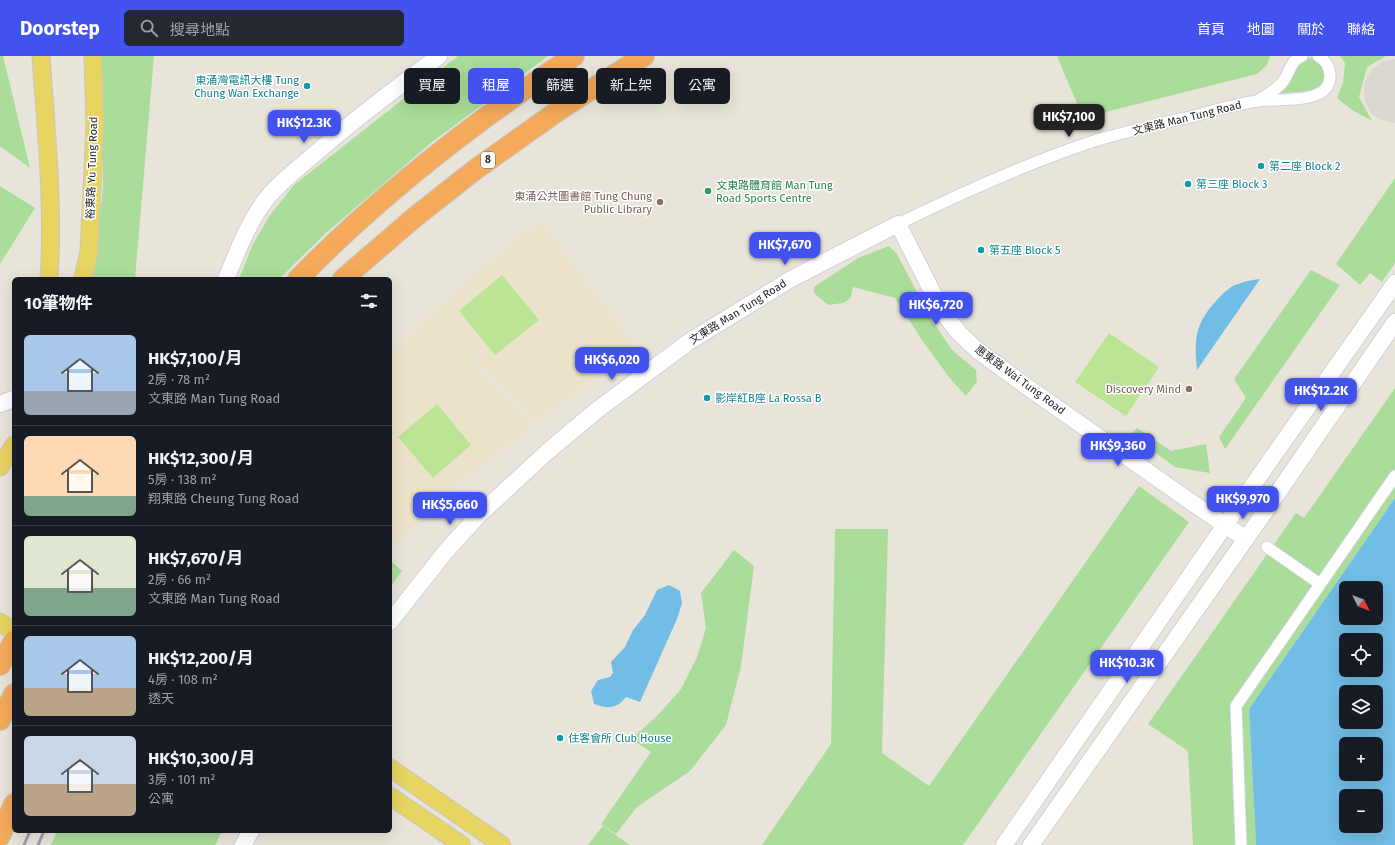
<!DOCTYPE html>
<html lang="zh-TW">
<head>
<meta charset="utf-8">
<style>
	:root { --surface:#171b24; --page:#242831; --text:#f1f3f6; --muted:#9ea1a6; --line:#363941; --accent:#4252ee }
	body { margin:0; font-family:"Fira Sans","Noto Sans TC",sans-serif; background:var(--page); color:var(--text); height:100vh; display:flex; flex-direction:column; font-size:15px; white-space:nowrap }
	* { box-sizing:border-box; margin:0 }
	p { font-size:13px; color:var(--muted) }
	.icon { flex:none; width:22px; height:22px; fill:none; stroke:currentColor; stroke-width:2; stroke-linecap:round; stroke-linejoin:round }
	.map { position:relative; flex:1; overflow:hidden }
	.drawer { position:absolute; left:12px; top:221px; width:380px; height:556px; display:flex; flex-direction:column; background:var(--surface); border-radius:6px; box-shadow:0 4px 16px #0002 }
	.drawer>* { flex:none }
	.top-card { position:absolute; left:404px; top:12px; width:380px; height:36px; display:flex; gap:8px }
	.needle { width:26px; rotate:132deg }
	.controls { position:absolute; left:1339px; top:525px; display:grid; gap:8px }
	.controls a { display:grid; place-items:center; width:44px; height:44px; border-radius:6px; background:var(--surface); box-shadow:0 4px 16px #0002; font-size:20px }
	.price { position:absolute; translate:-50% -34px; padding:0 9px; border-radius:8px; background:var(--accent); color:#fff; font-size:13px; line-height:26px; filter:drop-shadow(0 1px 2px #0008) }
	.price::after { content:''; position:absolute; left:50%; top:24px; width:12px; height:9px; margin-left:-6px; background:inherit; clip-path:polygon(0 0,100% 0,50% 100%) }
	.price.selected { background:#222; color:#fff }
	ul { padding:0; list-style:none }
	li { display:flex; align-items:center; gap:12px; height:100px; padding:0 12px }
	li+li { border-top:1px solid var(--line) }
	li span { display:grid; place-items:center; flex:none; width:112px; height:80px; border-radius:6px; color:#555 }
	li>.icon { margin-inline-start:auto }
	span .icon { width:48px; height:48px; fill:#fffc; stroke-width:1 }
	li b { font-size:17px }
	h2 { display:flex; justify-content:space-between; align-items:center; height:48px; padding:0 12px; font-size:17px }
	.chip { padding:0 14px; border-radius:6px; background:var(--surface); box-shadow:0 4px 16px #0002; font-size:14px; line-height:36px }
	.chip.selected { background:var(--accent); color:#fff }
	header { display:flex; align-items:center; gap:24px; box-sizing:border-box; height:56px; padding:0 20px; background:var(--accent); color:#fff }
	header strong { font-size:19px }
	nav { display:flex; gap:22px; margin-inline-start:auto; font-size:14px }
	.search { width:280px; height:36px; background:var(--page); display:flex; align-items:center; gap:10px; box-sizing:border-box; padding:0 14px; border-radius:6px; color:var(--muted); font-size:15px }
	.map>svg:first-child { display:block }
	.education { fill:#eae3c9 }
	.green { fill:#ad9 }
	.pitch { fill:#bbe495 }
	.plaza { fill:#dad7d0 }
	.water { fill:#72bde6; fill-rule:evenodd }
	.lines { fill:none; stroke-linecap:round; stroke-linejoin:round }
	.street-casing { stroke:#cfd1e0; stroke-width:13 }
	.secondary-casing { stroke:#cfd1e0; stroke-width:18 }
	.primary-casing { stroke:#c7c7c7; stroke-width:19 }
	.highway-casing { stroke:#c7c7c7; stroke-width:22 }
	.street { stroke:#fff; stroke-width:11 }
	.secondary { stroke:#fff; stroke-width:16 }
	.primary { stroke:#e7d461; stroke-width:17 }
	.highway { stroke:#f4aa5a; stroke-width:20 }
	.rail { stroke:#9d9eb1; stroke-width:3 }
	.culture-dot { fill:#0f9aa8; stroke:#fff; stroke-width:1.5 }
	.leisure-dot { fill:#2e9e5b; stroke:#fff; stroke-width:1.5 }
	.education-dot { fill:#8d6e63; stroke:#fff; stroke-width:1.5 }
	.labels { text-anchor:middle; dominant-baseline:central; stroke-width:3; stroke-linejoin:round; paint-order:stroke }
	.shield { fill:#fff; stroke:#686868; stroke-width:1 }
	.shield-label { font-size:10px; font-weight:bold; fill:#272727 }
	.culture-label { font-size:11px; fill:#0d838f; stroke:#fff; text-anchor:start }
	.street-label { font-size:11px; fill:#272727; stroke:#fff }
	.leisure-label { font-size:11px; fill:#27864d; stroke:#fff; text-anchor:start }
	.education-label { font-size:11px; fill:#785e54; stroke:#fff; text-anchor:end }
</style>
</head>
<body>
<header>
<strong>Doorstep</strong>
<div class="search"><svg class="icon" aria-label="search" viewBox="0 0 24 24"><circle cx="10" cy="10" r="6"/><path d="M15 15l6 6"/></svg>搜尋地點</div>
<nav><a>首頁</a><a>地圖</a><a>關於</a><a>聯絡</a></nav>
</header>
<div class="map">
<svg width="1395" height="789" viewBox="0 0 1395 789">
	<rect width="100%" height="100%" fill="#e9e4d9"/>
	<path class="education" d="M541,166l94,125 -101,76 -100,-110 41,-39 43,-36z
		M432,258l99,112 -87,70 -46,48 -8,-7v-180z"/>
	<path class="green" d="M0,0h3l27,112 -30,-22z
		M100,0h54l-19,223h-42l10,-90v-99z
		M458,0h90l-116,86 -105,90 -48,47h-40l13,-33 18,-31 24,-30z
		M1057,0h213l-3,9 -10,9 -167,42 -2,-5 -7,2z
		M1340,0h46l-19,11 -8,30 13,24 -20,-11 -15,-12 6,-15 2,-20z
		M1307,2c14,0 15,7 19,18l-5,11 -9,4 -33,2 9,-10 13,-23z
		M1395,122v85l-13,19 -12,-9 -10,12 -24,-21z
		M0,130l35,22 -35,56z
		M889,190l8,8 34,65 21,31 24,20 1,12 -11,14 -14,-15 -30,-41 -27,-42 -42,-11 -3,12 -7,4 -15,2 -14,-12v-6l44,-29z
		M1311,214l29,15 -115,164 -6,-12 27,-39 -12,-19z
		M1395,332v110l-146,211 7,136h-63l-5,-94 -40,-27 148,-211 8,5z
		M1137,372l34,23 35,-7 4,29 -35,-6 -44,-32z
		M1139,430l50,36 -226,323h-201l69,-101 4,-215h53l-6,224 47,33z
		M734,494l20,16 -13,100 -15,59 -36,46 -53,36 -21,27 -15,-10 50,-72 -20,-13 27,-24 23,-26 16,-32 9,-29 -5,-35z
		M390,504l12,11 -12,16z
		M603,770l27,19h-42z
		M57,775h165l-7,14h-164z"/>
	<path class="pitch" d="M502,219l37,45 -44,35 -36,-44z
		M1109,277l50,34 -33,49 -51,-34z
		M437,348l34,41 -38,33 -35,-41z"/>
	<path class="plaza" d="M1395,3v64l-7,-1 -9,-3 -8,-6 -5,-9 -2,-9v-10l4,-10 7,-8 9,-6z"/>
	<path class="water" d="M1260,223l-63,91c-3,-30 -2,-46 19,-69 6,-7 14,-15 22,-17 7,-3 15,-4 22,-5z
		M1395,442v347h-139l-7,-136zM1346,532h30v30h-30zM1346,584h30v30h-30zM1346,636h30v30h-30zM1346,688h30v30h-30zM1346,740h30v30h-30z
		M669,529l11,6 2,12 -5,16 -37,83 -14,-5c-9,12 -19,12 -32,7l-3,-13 7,-11 12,-3 3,-4 -2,-11 14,-15 8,-17 12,-15 12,-25z"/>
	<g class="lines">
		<g class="street-casing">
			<path id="street" d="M1260,43c7,-4 15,-9 21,-15 9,-9 8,-23 21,-28
				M898,168c61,-30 123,-58 187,-80 34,-11 70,-19 105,-27 22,-6 45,-13 68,-16 16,-2 47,0 60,-7 17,-7 15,-30 0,-38
				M1267,491l53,37
				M1241,789l-5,-139 159,-230"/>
		</g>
		<g class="secondary-casing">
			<path id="secondary" d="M226,223c11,-26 21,-54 38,-77 12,-17 30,-30 46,-44 41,-36 85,-69 129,-102
				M0,348l13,-5
				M390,566l56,-71 33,-36 68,-63 50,-42 93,-69 101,-62 107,-55 44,87 17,22 18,17 49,36 165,116 55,37
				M243,789l8,-14
				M1004,789l239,-346 152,-216
				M1031,789l233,-332 131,-191"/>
		</g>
		<g class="primary-casing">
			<path id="primary" d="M41,0c5,74 13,149 8,223
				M83,223l6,-28 3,-62 3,-63 -2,-70
				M0,411l14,-22
				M0,566l14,10
				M390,712l112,77
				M390,740l72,49"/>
		</g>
		<g class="highway-casing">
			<path id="highway" d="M298,223c83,-85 177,-158 276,-223
				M343,223l72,-62 61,-48 86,-61 82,-52
				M0,609l14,-24
				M0,664l14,-26
				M0,780l14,-32"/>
		</g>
		<use href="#street" class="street"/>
		<use href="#secondary" class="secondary"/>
		<use href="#primary" class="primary"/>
		<use href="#highway" class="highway"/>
		<path class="rail" d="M24,789l6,-14
			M38,789l6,-14"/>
	</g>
	<g class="culture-dot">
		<circle cx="307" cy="30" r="4"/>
		<circle cx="1261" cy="110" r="4"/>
		<circle cx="1188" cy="128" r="4"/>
		<circle cx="981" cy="194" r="4"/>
		<circle cx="707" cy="342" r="4"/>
		<circle cx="560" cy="682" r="4"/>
	</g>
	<circle class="leisure-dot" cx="708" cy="135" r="4"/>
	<g class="education-dot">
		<circle cx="660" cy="146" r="4"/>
		<circle cx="1189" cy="333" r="4"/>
	</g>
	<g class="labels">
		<rect class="shield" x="481" y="96" width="14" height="16" rx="3"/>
		<g class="shield-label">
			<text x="488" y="104">8</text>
		</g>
		<g class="culture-label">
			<text x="299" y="24" text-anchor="end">東涌灣電訊大樓 Tung<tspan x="299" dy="13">Chung Wan Exchange</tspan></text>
			<text x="1269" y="110">第二座 Block 2</text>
			<text x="1196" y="128">第三座 Block 3</text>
			<text x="989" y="194">第五座 Block 5</text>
			<text x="715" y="342">影岸紅B座 La Rossa B</text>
			<text x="568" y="682">住客會所 Club House</text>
		</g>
		<g class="street-label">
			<text transform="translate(1187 62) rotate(-14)">文東路 Man Tung Road</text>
			<text transform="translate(92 112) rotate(-88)">裕東路 Yu Tung Road</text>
			<text transform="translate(738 256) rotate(-32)">文東路 Man Tung Road</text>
			<text transform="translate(1020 324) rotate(36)">惠東路 Wai Tung Road</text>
		</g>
		<g class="leisure-label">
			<text x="716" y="129">文東路體育館 Man Tung<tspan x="716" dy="13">Road Sports Centre</tspan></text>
		</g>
		<g class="education-label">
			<text x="652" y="140">東涌公共圖書館 Tung Chung<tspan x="652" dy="13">Public Library</tspan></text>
			<text x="1181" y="333">Discovery Mind</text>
		</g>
	</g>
</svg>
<div class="controls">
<a><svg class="needle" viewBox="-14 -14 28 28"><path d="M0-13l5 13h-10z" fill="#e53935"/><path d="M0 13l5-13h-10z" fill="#9ea1a6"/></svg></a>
<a><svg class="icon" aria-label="locate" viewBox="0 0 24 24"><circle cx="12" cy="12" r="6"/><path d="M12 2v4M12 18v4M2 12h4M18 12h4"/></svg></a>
<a><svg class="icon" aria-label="layers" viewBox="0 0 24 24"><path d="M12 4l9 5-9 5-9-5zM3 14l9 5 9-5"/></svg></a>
<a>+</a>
<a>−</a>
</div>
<b class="price selected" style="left:1069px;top:82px">HK$7,100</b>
<b class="price" style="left:304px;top:88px">HK$12.3K</b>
<b class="price" style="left:785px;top:210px">HK$7,670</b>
<b class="price" style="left:936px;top:270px">HK$6,720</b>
<b class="price" style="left:612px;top:325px">HK$6,020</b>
<b class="price" style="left:1321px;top:356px">HK$12.2K</b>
<b class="price" style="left:1118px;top:411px">HK$9,360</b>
<b class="price" style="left:1243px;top:464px">HK$9,970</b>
<b class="price" style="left:450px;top:470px">HK$5,660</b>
<b class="price" style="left:1127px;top:628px">HK$10.3K</b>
<div class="top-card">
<a class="chip">買屋</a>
<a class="chip selected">租屋</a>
<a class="chip">篩選</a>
<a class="chip">新上架</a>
<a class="chip">公寓</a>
</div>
<section class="drawer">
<h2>10筆物件<svg class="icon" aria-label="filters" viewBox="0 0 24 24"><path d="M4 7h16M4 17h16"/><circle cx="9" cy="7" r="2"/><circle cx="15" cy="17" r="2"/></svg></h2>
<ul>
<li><span style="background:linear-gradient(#a9c7e8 70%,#9aa5b1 0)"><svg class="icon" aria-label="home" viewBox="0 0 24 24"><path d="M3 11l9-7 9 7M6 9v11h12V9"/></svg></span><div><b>HK$7,100/月</b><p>2房 · 78 m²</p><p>文東路 Man Tung Road</p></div></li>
<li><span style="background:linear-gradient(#ffd9b3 75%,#7fa58c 0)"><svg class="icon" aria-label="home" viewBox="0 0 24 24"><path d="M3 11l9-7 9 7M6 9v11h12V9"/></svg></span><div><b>HK$12,300/月</b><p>5房 · 138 m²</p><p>翔東路 Cheung Tung Road</p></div></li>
<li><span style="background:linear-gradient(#dfe7d0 65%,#7fa58c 0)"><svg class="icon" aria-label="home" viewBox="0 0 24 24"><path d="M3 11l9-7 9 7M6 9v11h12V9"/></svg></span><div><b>HK$7,670/月</b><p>2房 · 66 m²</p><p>文東路 Man Tung Road</p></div></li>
<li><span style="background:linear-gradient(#a9c7e8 65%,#b9a48a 0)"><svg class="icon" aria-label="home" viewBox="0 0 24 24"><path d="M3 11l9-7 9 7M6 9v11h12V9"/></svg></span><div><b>HK$12,200/月</b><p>4房 · 108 m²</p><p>透天</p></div></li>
<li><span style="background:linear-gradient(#c9d6e8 60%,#b9a48a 0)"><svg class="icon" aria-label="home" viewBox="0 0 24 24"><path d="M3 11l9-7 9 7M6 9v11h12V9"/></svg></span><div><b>HK$10,300/月</b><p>3房 · 101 m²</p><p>公寓</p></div></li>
</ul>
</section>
</div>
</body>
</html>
